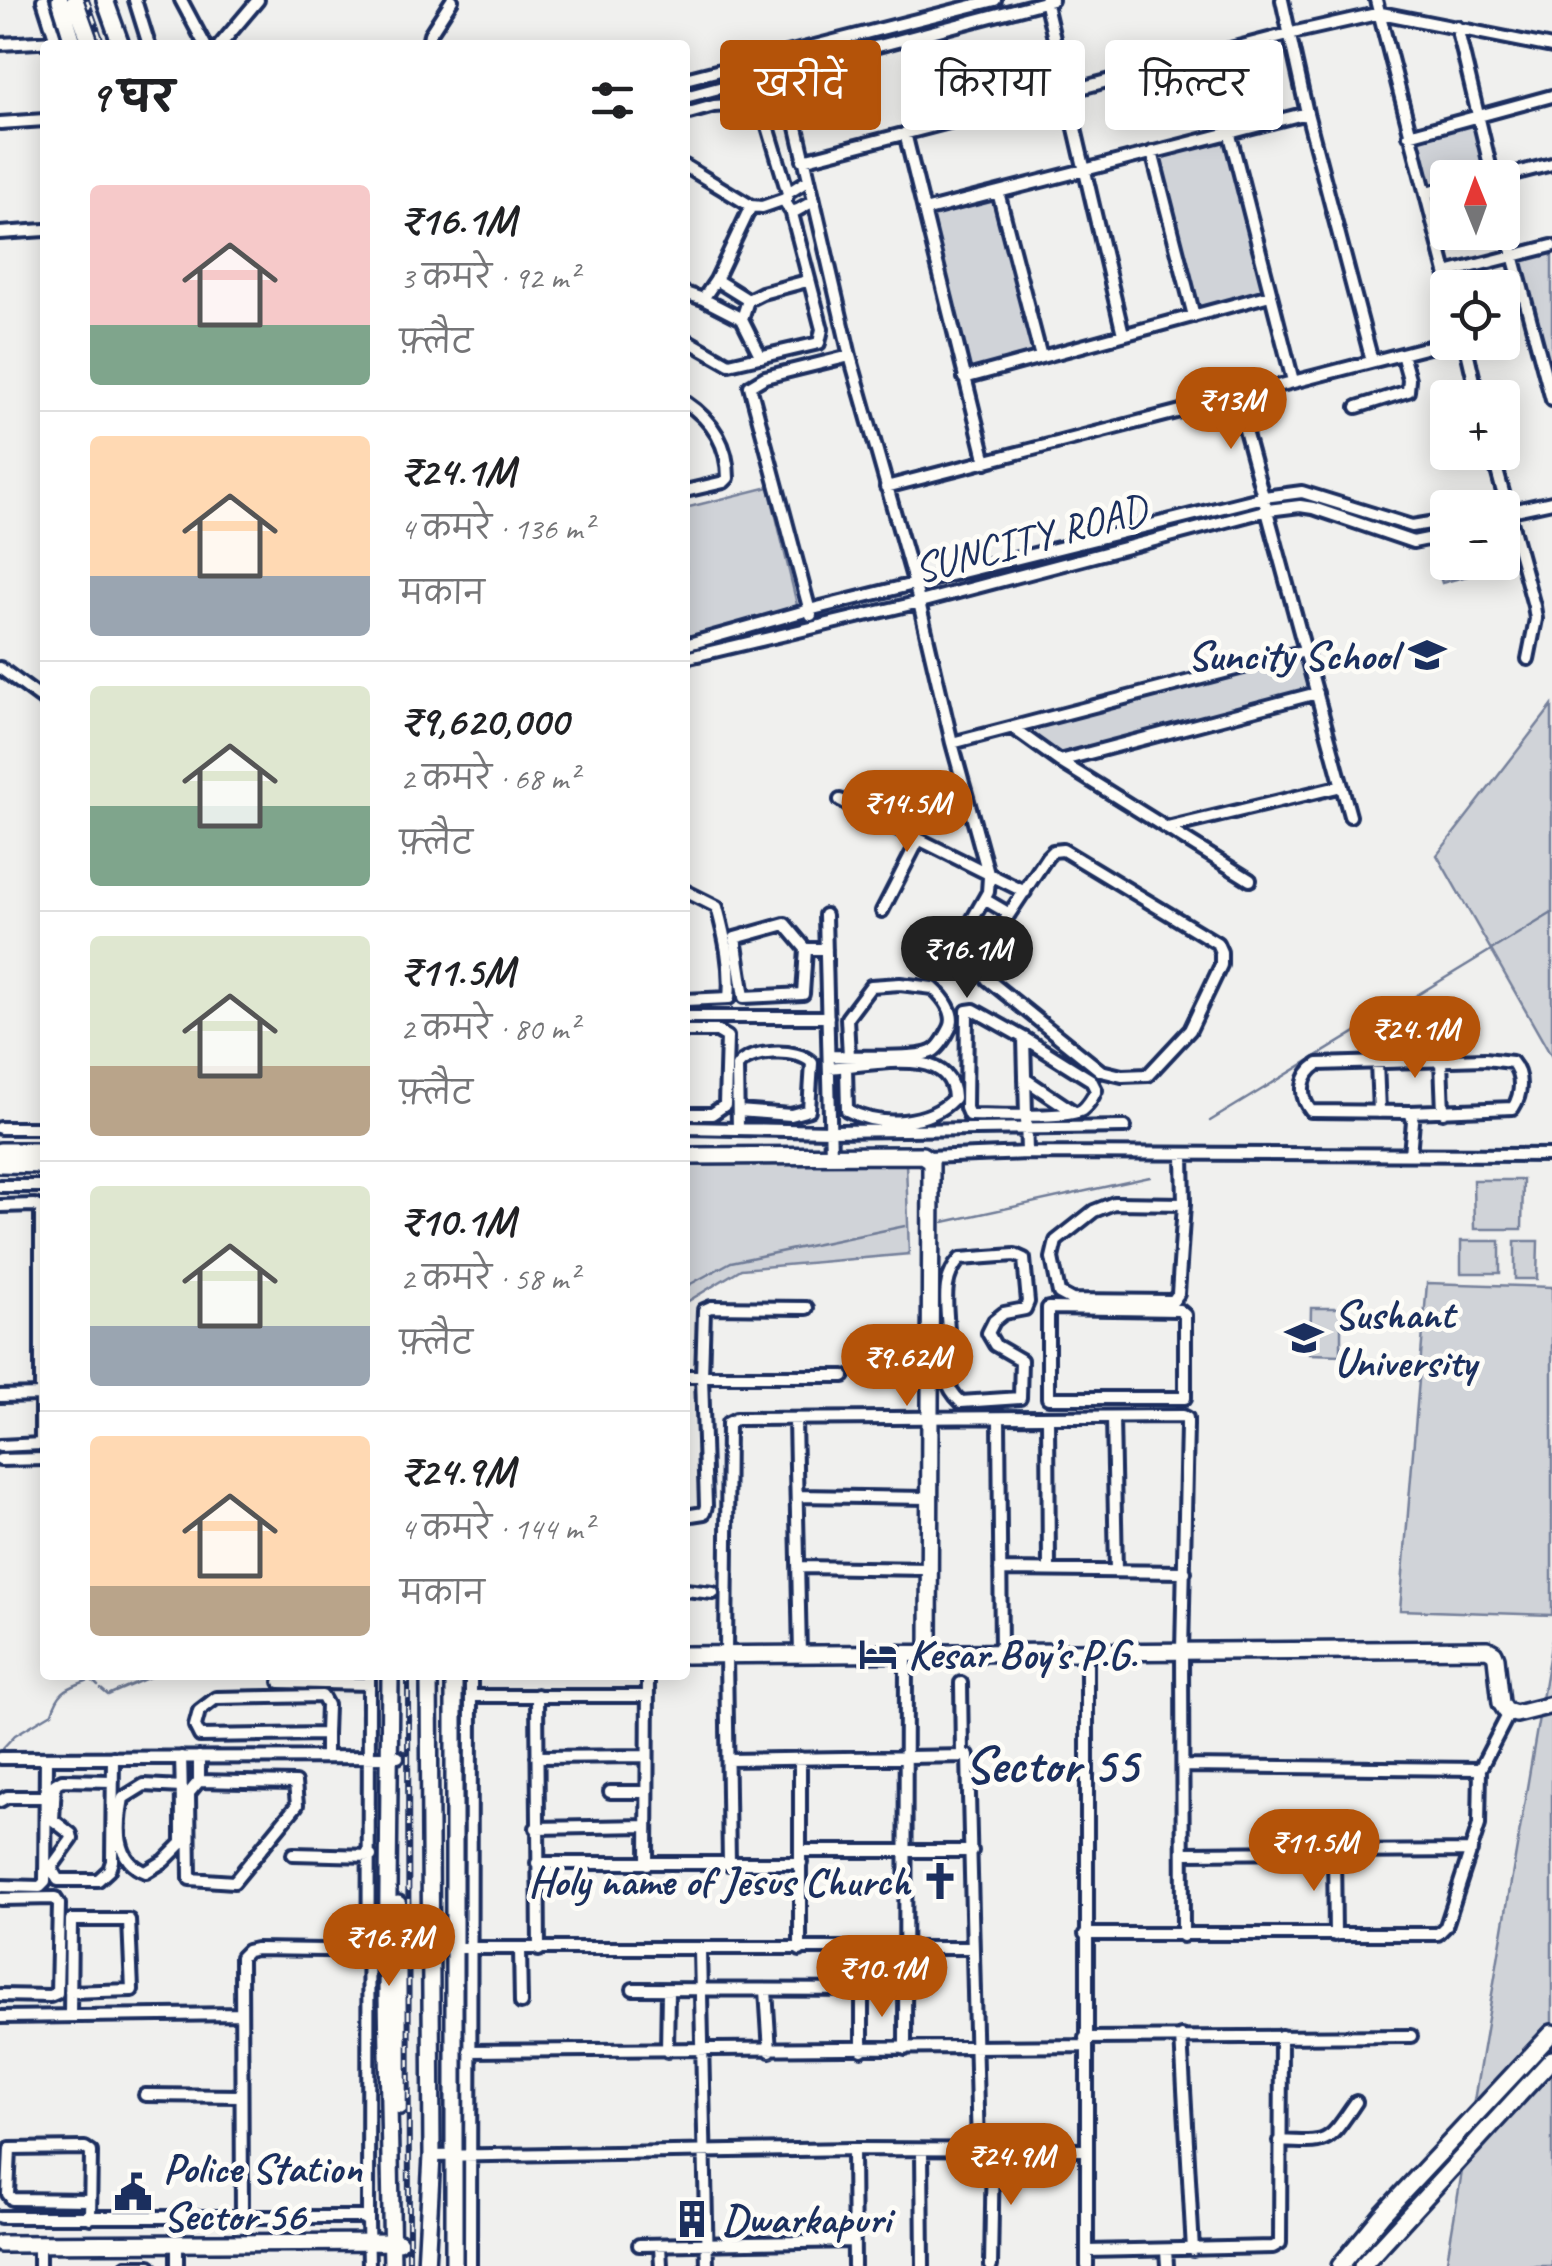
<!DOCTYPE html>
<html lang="hi">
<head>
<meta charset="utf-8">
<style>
	:root { --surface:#fff; --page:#f2f2f2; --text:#202124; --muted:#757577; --line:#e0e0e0; --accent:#b45309 }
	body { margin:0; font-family:Caveat,"Playpen Sans Deva",sans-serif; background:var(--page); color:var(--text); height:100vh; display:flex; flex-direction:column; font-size:38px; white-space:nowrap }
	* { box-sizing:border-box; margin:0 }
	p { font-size:32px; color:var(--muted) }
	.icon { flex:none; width:55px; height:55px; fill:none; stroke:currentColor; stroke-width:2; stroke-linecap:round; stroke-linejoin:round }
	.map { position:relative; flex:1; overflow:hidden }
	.panel { position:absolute; left:40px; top:40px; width:650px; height:1640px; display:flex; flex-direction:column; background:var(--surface); border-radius:10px; box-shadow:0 5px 25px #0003 }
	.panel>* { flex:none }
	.top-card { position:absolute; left:720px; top:40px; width:680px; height:90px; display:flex; gap:20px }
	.needle { width:65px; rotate:359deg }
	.controls { position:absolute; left:1430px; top:160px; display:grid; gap:20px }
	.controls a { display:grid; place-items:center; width:90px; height:90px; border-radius:10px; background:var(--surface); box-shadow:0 5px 25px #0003; font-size:50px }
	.price { position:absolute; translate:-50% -85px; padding:0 22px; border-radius:35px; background:var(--accent); color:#fff; font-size:32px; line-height:65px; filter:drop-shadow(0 2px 5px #0008) }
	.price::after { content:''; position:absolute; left:50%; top:60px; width:30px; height:22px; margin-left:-15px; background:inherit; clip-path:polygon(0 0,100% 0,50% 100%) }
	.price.selected { background:#222; color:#fff }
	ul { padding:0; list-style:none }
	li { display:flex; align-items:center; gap:30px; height:250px; padding:0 50px }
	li+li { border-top:2px solid var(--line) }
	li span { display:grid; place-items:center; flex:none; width:280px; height:200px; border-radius:10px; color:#555 }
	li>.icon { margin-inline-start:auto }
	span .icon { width:120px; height:120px; fill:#fffc; stroke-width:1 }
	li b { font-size:42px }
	h2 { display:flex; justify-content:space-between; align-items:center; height:120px; padding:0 50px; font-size:42px }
	.pill { padding:0 35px; border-radius:10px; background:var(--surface); box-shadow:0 5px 25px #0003; font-size:35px; line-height:90px }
	.pill.selected { background:var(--accent); color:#fff }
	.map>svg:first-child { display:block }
	.green { fill:#d0d3d8; stroke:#76819b; stroke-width:2.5 }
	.water { fill:#a7adbd; stroke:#6f7b97; stroke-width:2.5 }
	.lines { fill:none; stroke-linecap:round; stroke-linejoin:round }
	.stream { stroke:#6f7b97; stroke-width:2.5 }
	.street-casing { stroke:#1b2f5e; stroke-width:18 }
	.secondary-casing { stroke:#1b2f5e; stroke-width:22 }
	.street { stroke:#fdfcf7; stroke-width:10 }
	.secondary { stroke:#fdfcf7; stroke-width:15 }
	.rail-casing { stroke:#1b2f5e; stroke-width:6 }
	.rail { stroke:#fdfcf7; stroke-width:2.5; stroke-dasharray:8; stroke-linecap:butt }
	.labels { text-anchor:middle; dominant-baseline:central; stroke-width:10; stroke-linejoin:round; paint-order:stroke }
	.street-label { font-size:42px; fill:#1b2f5e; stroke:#fdfcf7 }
	.poi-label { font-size:42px; font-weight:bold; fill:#1b2f5e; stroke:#fdfcf7; text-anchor:start }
	.district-label { font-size:52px; font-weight:bold; fill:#1b2f5e; stroke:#fdfcf7 }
</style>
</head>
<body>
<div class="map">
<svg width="1552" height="2266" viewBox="0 0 1552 2266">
	<rect width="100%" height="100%" fill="#f0f0ee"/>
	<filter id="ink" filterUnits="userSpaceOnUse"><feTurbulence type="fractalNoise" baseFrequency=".01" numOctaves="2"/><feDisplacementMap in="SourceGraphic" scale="20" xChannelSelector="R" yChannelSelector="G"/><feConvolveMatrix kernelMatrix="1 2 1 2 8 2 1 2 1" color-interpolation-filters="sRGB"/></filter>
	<g filter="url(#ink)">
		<path class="green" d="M1474,123l13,50 -39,5 -1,5 -19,4 -12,-48z
			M1226,141l39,150 -68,19 -39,-154z
			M995,198l41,155 -69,19 -38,-157z
			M1552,252v131l-33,-123z
			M769,487l29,122 -111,29 -2,-130z
			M1302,656l10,35 -251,65 -37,-27z
			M1552,706v351l-115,-202z
			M906,1162l3,92 -168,15 -56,34v-139z
			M1473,1180h50l-1,49h-48z
			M1461,1241h39v32h-39z
			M1515,1241h23l-1,38h-22z
			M1427,1283l125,4v328l-152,-5z
			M1311,1308h30v47l-31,-1z
			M1552,1640v626h-106z"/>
		<path class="water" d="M1447,556l1,6 47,1 1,5 -54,15 -7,-23z"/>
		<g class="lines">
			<path class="stream" d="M1210,1121l342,-208
				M944,1222l206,-45
				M685,1287l46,-25 174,-36
				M101,1689l7,6 46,-20
				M0,1751l15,-16 37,-22c8,-25 15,-24 39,-34l7,7"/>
			<g class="street-casing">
				<path id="street" d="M43,0l14,44
					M135,0l14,45
					M181,0l24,45
					M1045,0l78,334
					M1282,0l25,113 65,248
					M1376,0l74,288
					M1457,27l36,151
					M0,44l56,-3
					M220,45l38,-45
					M428,45l2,-11 22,-34
					M780,54l70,302 65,229 37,158 37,134 -1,15 -37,65
					M685,79l310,-79
					M685,97l367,-97
					M685,114l29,-8 47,-3 27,90
					M0,123l45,-3
					M905,133l81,329
					M1230,135l63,246
					M1409,135l143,-39
					M1152,152l42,164
					M803,160l489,-127 89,-20 171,34
					M685,166l66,40 11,1 23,-8
					M1497,178l55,-14
					M807,181l-19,12 -3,9 5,8 6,1 16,-9
					M998,192l43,165
					M1426,193l22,-5
					M924,211l383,-98
					M1502,214l50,186
					M0,233l45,-3
					M1446,273l106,-27
					M716,280l35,-74
					M685,293l18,6 13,-19 32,20 14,-7 45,-12
					M703,299l39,20
					M748,300l-6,19 19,38
					M685,339l44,25 90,-21 3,-14 -31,-119
					M1465,342l13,56
					M964,378l306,-83
					M1236,397l114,419
					M685,402c27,18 43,42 43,76l-4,4 -39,9
					M1357,407l51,-16 1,-12 -7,-25
					M1492,452l42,154 2,13 -8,40
					M886,487l562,-145
					M1506,512l46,-10
					M811,615l-61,-229 15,-9 85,-21
					M685,645l124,-35 455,-113 38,-5 110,34 36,-6
					M685,658l235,-56 348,-92 32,-4 13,2 100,34 35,-7
					M0,668l45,33
					M1013,728l46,33 191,119
					M952,743l353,-92
					M1059,761l258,-68
					M840,800l185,92
					M1167,828l175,-42
					M1063,850l154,93 4,9v13l-31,65 -42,45 -26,1 -21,-5 -114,-92 -3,-27 63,-95 6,-6z
					M685,891l32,16c8,30 15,61 12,91l-44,2
					M984,899l24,14
					M882,911l37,-72
					M825,915l6,242
					M806,949l-3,45 -59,3 -9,-59 50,-14 21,25h20
					M685,1017h143
					M685,1031h32l10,6 -2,68 -13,9h-27
					M1024,1038l67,42 5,10c-3,7 -8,15 -14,20 -14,9 -93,5 -113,5l-3,-7 1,-97 7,-1 50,28c1,39 2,77 3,115
					M829,1056c21,0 85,4 102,-4 8,-3 15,-16 19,-24 7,-14 -7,-31 -17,-40l-33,-4 -29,2 -24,32 2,38
					M1441,1061l2,51
					M1377,1062l2,50
					M829,1068l10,-1c35,-2 113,-22 115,31 -25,27 -74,30 -107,12l-1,-43
					M1025,1079l49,33
					M738,1111l53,4 18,-5 3,-47c-14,-16 -65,-13 -75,4l1,61
					M0,1128h45
					M685,1128l146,3 294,-4
					M1410,1154l3,-33 -3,-9 -99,-1c-13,-16 -10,-36 7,-47l167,-5 27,3c11,13 10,32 1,46l-103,4
					M1183,1155l1,49 -6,90 -5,7 -101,-1 -13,-7 -7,-35 4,-17 38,-30 20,-8 70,1
					M927,1157l100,-4 525,2
					M0,1186h45
					M0,1206l35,-1 6,3v236l-41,2
					M1015,1255l9,4 4,43 -3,7 -21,4 -10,8 -6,12 7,12 26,15 -1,38 -59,4c-23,-21 -13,-40 -13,-67 0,-27 -9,-53 12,-76z
					M1048,1308l131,2 6,5v83h-137z
					M685,1376h159
					M0,1396l42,-1
					M1113,1417l3,154
					M999,1418l2,235
					M1048,1418l1,152
					M795,1420l5,234
					M0,1460l45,-1
					M798,1496l130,2
					M685,1516l19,-3 2,-7 -4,-130 2,-66 7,-3 96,1
					M800,1567l128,2
					M1000,1570l185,2
					M685,1590l28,3
					M1087,1652v614
					M280,1682l89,2
					M961,1683l1,71
					M537,1695l2,255
					M471,1696h176
					M326,1734l1,-29 -5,-9 -106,2 -17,13 -4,15 5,10 126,-2v23
					M113,1757l-1,104 -3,9 -11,10h-40l-7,-12 21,-29 -1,-5 -18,-14 2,-36 7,-4 51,1
					M181,1757c1,29 1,57 1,86l-18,18 -18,11c-32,-11 -28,-47 -23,-74l21,-13 38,2
					M537,1757l109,-1
					M0,1758l398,-1
					M728,1760l240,-4 10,393
					M1183,1766l297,3
					M199,1781l96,2 2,22 -63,77 -44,-3 -1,-86 10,-12v-24
					M610,1792h36
					M0,1801l7,-4h38
					M536,1828l110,-2
					M801,1851h171
					M1334,1851l1,84
					M1184,1853l287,-2
					M293,1854l78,2
					M537,1863h264
					M647,1864l1,-189
					M729,1864l-3,-209 2,-232 8,-4 447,-3 4,2v7l-5,226 1,285
					M0,1886l40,1 5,-5 1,-124
					M0,1899l55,-1 4,6 -2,89 -7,3 -50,-1
					M1085,1934h353l8,-8 33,-101 1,-56 29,-56
					M431,1948h541
					M520,1949l1,54
					M700,1950l7,316
					M800,1950v-192
					M633,1989l271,1
					M766,1990l4,61
					M862,1990v60
					M70,2016l1,-96h58l3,70 -62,2
					M0,2017l240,-3
					M1181,2036l12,214
					M1085,2038l326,-2
					M905,2049l1,-395
					M469,2051l616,-5
					M667,2051l1,-60
					M145,2095l95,1
					M1279,2141c51,3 48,3 77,-39
					M853,2149l1,117
					M922,2150l1,116
					M432,2156l421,-7 232,1
					M0,2217h362l6,4 1,45
					M90,2218l1,-66 -6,-4 -75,1 -2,45 4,5 78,1
					M242,2218l-1,-261 6,-6 9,-2 135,2
					M368,2221l1,-546
					M39,2243v23
					M639,2245l214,-4
					M660,2245l1,21
					M1166,2250l1,16
					M1087,2251l186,-4 7,-4 1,-207
					M126,2266h24
					M177,2266v-22
					M470,2266l1,-591
					M991,2266l2,-116"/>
			</g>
			<g class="secondary-casing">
				<path id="secondary" d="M60,0l14,45
					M75,0l16,45
					M105,0l16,45
					M0,1151h45
					M685,1156l237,-1 9,6 -2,492
					M0,1164l45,1
					M685,1655l802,-6 7,4 2,5 5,45 5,8 10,3 36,-9
					M390,1675l-3,321 5,270
					M454,1675v591
					M398,1904l2,202
					M0,2244l399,-2
					M426,2266l6,-110 -3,-481
					M1340,2266l42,-51 170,-182
					M1362,2266l190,-207"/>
			</g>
			<use href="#street" class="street"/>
			<use href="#secondary" class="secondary"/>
			<g class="rail-casing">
				<path id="rail" d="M87,0l16,45
					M408,1675l1,591"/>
			</g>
			<use href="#rail" class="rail"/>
		</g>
	</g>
	<defs>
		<g id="school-bare" transform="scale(3)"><path d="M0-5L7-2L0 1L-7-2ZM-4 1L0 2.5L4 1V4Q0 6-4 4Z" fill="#1b2f5e" stroke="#fdfcf7" stroke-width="2.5" paint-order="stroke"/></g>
		<g id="university-bare" transform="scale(3)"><path d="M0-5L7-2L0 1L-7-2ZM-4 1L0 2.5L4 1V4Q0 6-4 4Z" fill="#1b2f5e" stroke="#fdfcf7" stroke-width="2.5" paint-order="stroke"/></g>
		<g id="hotel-bare" transform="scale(3)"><path d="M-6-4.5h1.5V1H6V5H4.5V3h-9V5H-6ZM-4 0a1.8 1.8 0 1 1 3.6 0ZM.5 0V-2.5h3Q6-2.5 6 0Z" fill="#1b2f5e" stroke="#fdfcf7" stroke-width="2.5" paint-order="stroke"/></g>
		<g id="church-bare" transform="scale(3)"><path d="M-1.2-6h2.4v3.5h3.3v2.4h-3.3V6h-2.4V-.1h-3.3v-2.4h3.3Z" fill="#1b2f5e" stroke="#fdfcf7" stroke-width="2.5" paint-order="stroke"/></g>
		<g id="civic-bare" transform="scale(3)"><path d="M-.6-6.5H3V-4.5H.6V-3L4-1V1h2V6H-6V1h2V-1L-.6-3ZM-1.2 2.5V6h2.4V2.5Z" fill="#1b2f5e" stroke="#fdfcf7" stroke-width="2.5" paint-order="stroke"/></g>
		<g id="building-bare" transform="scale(3)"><path d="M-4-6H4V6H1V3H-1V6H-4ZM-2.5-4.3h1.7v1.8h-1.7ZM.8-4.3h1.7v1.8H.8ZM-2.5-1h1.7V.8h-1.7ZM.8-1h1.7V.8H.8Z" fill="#1b2f5e" stroke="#fdfcf7" stroke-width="2.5" paint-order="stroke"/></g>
	</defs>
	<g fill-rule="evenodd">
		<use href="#school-bare" x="1427" y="655"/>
		<use href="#university-bare" x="1304" y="1338"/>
		<use href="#hotel-bare" x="878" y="1654"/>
		<use href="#church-bare" x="940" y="1881"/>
		<use href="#civic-bare" x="133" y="2192"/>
		<use href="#building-bare" x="692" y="2219"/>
	</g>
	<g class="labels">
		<g class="street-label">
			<text transform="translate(1030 539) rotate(-15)">SUNCITY ROAD</text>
		</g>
		<g class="poi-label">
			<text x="1397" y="655" text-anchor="end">Suncity School</text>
			<text x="1334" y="1314">Sushant<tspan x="1334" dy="48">University</tspan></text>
			<text x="908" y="1654">Kesar Boy’s P.G.</text>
			<text x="910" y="1881" text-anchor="end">Holy name of Jesus Church</text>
			<text x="163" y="2168">Police Station<tspan x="163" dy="48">Sector 56</tspan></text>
			<text x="722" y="2219">Dwarkapuri</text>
		</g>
		<g class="district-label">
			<text x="1051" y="1765">Sector 55</text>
		</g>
	</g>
</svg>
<div class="controls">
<a><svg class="needle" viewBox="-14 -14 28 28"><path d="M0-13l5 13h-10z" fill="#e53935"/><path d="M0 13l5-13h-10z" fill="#757577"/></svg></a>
<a><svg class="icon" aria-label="locate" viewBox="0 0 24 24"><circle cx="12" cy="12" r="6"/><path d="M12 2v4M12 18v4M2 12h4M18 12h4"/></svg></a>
<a>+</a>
<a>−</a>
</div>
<b class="price" style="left:1231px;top:452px">₹13M</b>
<b class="price" style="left:907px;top:855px">₹14.5M</b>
<b class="price selected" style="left:967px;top:1001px">₹16.1M</b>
<b class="price" style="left:1415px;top:1081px">₹24.1M</b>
<b class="price" style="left:907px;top:1409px">₹9.62M</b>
<b class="price" style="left:1314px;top:1894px">₹11.5M</b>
<b class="price" style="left:389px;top:1989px">₹16.7M</b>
<b class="price" style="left:882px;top:2020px">₹10.1M</b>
<b class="price" style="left:1011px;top:2208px">₹24.9M</b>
<div class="top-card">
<a class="pill selected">खरीदें</a>
<a class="pill">किराया</a>
<a class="pill">फ़िल्टर</a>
</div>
<section class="panel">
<h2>9 घर<svg class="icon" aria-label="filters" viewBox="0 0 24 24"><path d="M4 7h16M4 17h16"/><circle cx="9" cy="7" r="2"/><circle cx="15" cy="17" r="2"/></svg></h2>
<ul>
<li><span style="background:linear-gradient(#f6c9c9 70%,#7fa58c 0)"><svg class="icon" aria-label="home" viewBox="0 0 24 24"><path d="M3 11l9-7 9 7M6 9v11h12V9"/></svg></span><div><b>₹16.1M</b><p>3 कमरे · 92 m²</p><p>फ़्लैट</p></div></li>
<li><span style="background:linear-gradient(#ffd9b3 70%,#9aa5b1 0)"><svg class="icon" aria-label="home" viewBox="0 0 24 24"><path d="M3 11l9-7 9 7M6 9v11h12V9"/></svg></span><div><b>₹24.1M</b><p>4 कमरे · 136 m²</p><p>मकान</p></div></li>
<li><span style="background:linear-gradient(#dfe7d0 60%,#7fa58c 0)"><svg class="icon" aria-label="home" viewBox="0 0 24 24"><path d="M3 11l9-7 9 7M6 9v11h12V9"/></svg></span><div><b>₹9,620,000</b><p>2 कमरे · 68 m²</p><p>फ़्लैट</p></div></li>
<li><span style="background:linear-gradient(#dfe7d0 65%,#b9a48a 0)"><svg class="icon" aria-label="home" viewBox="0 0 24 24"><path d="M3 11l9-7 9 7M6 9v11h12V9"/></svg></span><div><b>₹11.5M</b><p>2 कमरे · 80 m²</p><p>फ़्लैट</p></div></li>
<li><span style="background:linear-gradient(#dfe7d0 70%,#9aa5b1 0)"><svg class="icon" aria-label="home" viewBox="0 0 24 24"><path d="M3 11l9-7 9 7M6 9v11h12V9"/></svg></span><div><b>₹10.1M</b><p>2 कमरे · 58 m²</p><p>फ़्लैट</p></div></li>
<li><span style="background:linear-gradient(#ffd9b3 75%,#b9a48a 0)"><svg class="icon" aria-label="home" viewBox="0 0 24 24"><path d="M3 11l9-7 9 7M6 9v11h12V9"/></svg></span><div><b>₹24.9M</b><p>4 कमरे · 144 m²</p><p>मकान</p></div></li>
</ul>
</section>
</div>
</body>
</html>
